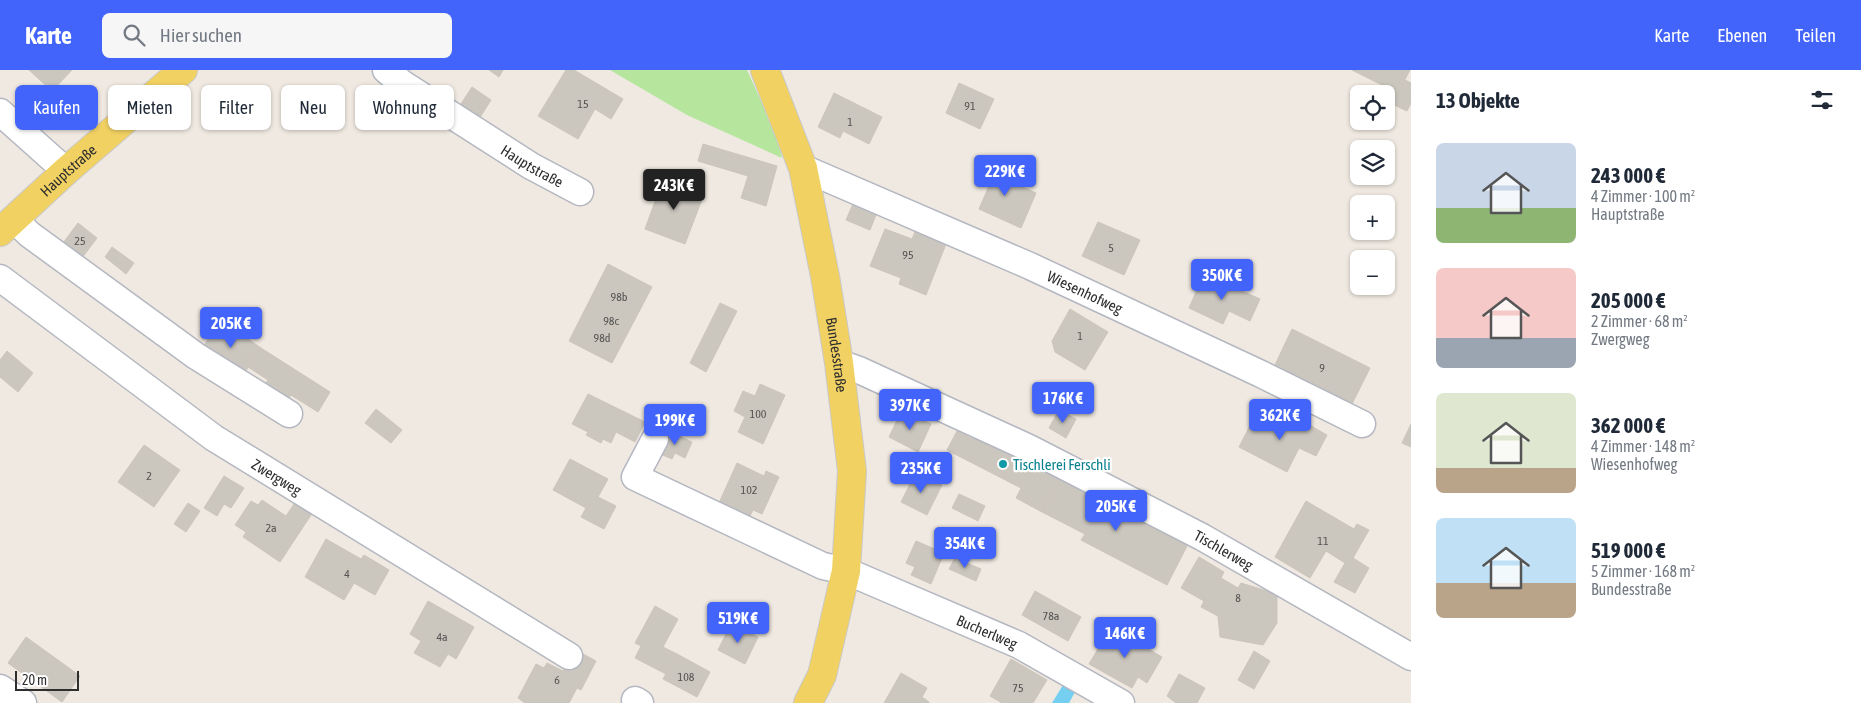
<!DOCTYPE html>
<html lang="de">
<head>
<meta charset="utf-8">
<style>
	:root { --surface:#fff; --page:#f6f6f7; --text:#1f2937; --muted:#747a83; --accent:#4264fb }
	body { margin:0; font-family:"Asap Condensed",sans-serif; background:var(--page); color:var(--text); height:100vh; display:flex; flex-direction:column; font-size:19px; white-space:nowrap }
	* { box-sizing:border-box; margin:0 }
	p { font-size:16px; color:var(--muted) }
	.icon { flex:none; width:28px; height:28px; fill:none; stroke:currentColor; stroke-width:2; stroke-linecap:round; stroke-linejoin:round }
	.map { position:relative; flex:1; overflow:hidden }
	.sheet { display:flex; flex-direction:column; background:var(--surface); width:450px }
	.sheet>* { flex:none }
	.banner { position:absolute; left:15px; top:15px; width:475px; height:45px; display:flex; gap:10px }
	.controls { position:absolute; left:1350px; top:15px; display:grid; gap:10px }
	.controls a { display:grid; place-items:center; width:45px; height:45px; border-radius:8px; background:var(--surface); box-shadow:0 1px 4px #0004; font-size:25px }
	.scale { position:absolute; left:15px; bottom:12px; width:64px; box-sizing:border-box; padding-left:5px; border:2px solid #2e2e2e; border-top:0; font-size:14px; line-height:18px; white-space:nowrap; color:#2e2e2e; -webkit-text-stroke:4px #fff; paint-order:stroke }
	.price { position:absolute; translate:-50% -42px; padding:0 11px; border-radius:5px; background:var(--accent); color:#fff; font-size:16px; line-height:32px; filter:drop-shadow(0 1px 2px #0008) }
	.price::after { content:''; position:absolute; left:50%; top:30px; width:15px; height:11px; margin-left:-8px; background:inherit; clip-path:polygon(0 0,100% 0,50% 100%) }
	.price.active { background:#222; color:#fff }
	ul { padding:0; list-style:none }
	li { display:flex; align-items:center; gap:15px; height:125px; padding:0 25px }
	li span { display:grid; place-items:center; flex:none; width:140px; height:100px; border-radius:8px; color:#555 }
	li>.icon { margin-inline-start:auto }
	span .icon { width:60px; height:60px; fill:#fffc; stroke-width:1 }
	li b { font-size:21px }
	h2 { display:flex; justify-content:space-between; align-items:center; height:60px; padding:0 25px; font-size:21px }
	.chip { padding:0 18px; border-radius:8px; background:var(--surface); box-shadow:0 1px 4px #0004; font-size:18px; line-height:45px }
	.chip.active { background:var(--accent); color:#fff }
	header { display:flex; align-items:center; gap:30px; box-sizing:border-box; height:70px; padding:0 25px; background:var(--accent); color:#fff }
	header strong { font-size:24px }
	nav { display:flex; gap:28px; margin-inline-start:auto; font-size:18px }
	.search { width:350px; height:45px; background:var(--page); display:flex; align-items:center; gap:12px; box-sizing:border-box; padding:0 18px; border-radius:8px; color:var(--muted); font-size:19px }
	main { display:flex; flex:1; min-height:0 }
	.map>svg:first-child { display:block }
	.green { fill:#b6e59e }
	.water { fill:#75cff0 }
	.building { fill:#cbc7bf; stroke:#cbc5ba }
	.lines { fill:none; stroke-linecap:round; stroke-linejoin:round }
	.minor-casing { stroke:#b4b7c1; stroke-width:29 }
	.major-casing { stroke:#c9c9c9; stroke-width:30 }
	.minor { stroke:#fff; stroke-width:26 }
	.major { stroke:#f2d163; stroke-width:28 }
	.culture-dot { fill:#0f9aa8; stroke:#fff; stroke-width:2 }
	.labels { text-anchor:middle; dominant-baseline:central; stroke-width:4.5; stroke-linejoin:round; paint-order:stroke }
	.number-label { font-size:12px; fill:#555452 }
	.street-label { font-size:15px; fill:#2e2e2e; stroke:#fff }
	.culture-label { font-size:15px; fill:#0d838f; stroke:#fff; text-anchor:start }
</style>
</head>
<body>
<header>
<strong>Karte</strong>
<div class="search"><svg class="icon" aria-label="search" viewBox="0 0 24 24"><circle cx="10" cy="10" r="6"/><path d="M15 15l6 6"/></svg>Hier suchen</div>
<nav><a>Karte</a><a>Ebenen</a><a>Teilen</a></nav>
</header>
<main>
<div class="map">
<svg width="1411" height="633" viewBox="0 0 1411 633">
	<rect width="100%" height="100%" fill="#efe9e1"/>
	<path class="green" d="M610,0h137l30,66 5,22 -95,-43z"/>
	<path class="water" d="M1063,615l12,7 -6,11h-17z"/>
	<path class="building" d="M29,0h43l-20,21z
		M489,0h14l-4,7z
		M566,0h8l49,29 -12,20 -16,-10 -17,30 -40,-23z
		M1352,0h58l-12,23z
		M1405,10l6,3v20l-4,8 -19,-9 5,-11 5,2z
		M959,13l35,16 -14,30 -34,-16z
		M472,17l19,13 -14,22 -20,-12z
		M834,23l48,24 -13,27 -26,-13 -3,7 -22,-11z
		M703,74l74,22 -11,40 -25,-8 7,-22 -50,-15z
		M985,93l18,8 -3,6 36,16 -15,35 -42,-19 10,-23 -12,-5z
		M663,109l41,15 -19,50 -40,-15z
		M856,127l23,10 -9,23 -24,-10z
		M1098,152l42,18 -16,35 -42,-19z
		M78,153l19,15 -15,20 -19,-15z
		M885,159l27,10 3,-7 31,12 -20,51 -27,-11 2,-6 -31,-12z
		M112,177l22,16 -8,11 -21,-17z
		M608,194l44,23 -40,76 -43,-22z
		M1204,204l56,25 -10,22 -21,-10 -6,13 -34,-16z
		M720,233l17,8 -31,61 -16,-9z
		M1070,239l38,23 -23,38 -30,-18 -3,-11z
		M221,250l40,28 -20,30 -40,-28z
		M1292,259l78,39 -19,38 -77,-39z
		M261,278l69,44 -12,20 -27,-17 -5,8 -24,-15 6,-8 -20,-13z
		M7,281l26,22 -15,19 -18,-15v-17z
		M760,314l25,11 -22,49 -25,-12 7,-15 -11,-6 9,-20 12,5z
		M588,324l57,28 -10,20 -19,-10 -5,11 -8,-4 -2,4 -15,-8 2,-3 -16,-8z
		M376,339l26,21 -11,13 -26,-20z
		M902,340l29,14 -13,28 -29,-15z
		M1059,340l17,9 -10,19 -17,-10z
		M1258,340l41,21 5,-9 23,13 -11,21 -17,-8 -12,24 -48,-25z
		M1411,354v23l-9,-4z
		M668,361l24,11 -7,16 -10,-5 -3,6 -14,-6z
		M957,361l16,8 1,-3 86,43 -18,33 -26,-14 5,-10 -74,-38z
		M144,375l36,25 -26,37 -36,-25z
		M570,389l38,20 -10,18 18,9 -12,23 -23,-12 5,-9 -33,-18z
		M737,393l27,13 2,-5 13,6 -17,37 -9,-4 -4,8 -30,-15z
		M916,402l26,13 -15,30 -26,-13z
		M224,406l20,12 -13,20 -7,-4 -7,12 -13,-8z
		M1060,409l127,67 -20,39 -86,-45 4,-6 -43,-22z
		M959,424l26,12 -7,15 -26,-13z
		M262,430l24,16 10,-15 17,11 -33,50 -37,-25 3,-5 -11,-7 16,-24 7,4z
		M1306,431l48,28 3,-5 12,6 -16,28 16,10 -14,25 -21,-11 11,-19 -19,-12 -16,27 -35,-21z
		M188,433l12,8 -14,21 -12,-8z
		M326,469l35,20 3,-4 25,15 -14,25 -21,-12 -10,17 -39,-23z
		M916,471l28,12 -13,31 -20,-9 4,-8 -9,-4z
		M1199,487l25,15 -3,6 17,10 3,-5 36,11v29l-14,22 -43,-8 -2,-21 -17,-9 3,-6 -23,-13z
		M955,488l26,11 -5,12 -27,-12z
		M1035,521l46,26 -13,24 -46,-26z
		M428,531l46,26 -18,32 -8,-5 -8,13 -26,-14 7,-12 -11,-7z
		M655,536l23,13 -15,28 14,7 -11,20 -31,-16 6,-12 -6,-3z
		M731,554l27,13 -13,27 -27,-14z
		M1111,557l51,30 -15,26 -9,-6 -6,11 -43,-24z
		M26,567l54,39 -18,26 -54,-39z
		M574,579l22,12 -15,29 -4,-2 -8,15h-44l-7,-5 18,-34 8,4 3,-5 16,8z
		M1254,581l16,10 -16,28 -16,-9z
		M677,584l33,18 -13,25 -34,-18z
		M1011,589l36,21 -14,23h-31l-12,-7z
		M901,603l26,15 -5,9 7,5v1h-45z
		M1179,604l26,14 -8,15h-21l-9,-7z"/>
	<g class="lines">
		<g class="minor-casing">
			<g id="minor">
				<path id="s1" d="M386,0l17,14 128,82 49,26"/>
				<path d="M0,42l66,59"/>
				<path id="s2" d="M803,98l227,98 231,108 101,50"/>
				<path d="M14,149l15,15 167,122 93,58"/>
				<path id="s3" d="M0,208l214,160 355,218"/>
				<path id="s4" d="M839,293l20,7 170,78 173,89 209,120"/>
				<path id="s5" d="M655,369l-20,38 188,89 23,5 173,74 102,58"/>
				<path d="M0,618l23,15"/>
				<path d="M635,630l5,3"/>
			</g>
		</g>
		<g class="major-casing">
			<g id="major">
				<path id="s6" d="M765,0l38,98 22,108 14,87 13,108 -6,100 -24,104 -14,28"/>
				<path id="s7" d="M0,162l66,-61 117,-101"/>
			</g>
		</g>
		<use href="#minor" class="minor"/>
		<use href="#major" class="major"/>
	</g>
	<circle class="culture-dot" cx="1003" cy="394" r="5"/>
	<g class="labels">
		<g class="number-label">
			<text x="583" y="34">15</text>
			<text x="970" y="36">91</text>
			<text x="850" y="52">1</text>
			<text x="80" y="171">25</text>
			<text x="1111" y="178">5</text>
			<text x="908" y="185">95</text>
			<text x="619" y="227">98b</text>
			<text x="611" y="251">98c</text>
			<text x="1080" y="266">1</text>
			<text x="602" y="268">98d</text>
			<text x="1322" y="298">9</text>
			<text x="758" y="344">100</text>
			<text x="149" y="406">2</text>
			<text x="749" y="420">102</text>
			<text x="271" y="458">2a</text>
			<text x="1323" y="471">11</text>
			<text x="347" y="504">4</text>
			<text x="1238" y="528">8</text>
			<text x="1051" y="546">78a</text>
			<text x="442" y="567">4a</text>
			<text x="686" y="607">108</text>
			<text x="557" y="610">6</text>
			<text x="1018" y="618">75</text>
		</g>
		<g class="street-label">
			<text stroke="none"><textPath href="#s1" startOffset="175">Hauptstraße</textPath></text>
			<text stroke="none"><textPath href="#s7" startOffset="92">Hauptstraße</textPath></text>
			<text stroke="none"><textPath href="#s2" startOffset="308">Wiesenhofweg</textPath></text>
			<text stroke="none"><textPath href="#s6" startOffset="295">Bundesstraße</textPath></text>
			<text stroke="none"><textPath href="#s3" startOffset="341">Zwergweg</textPath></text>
			<text stroke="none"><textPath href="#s4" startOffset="428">Tischlerweg</textPath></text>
			<text stroke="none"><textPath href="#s5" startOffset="428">Bucherlweg</textPath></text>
		</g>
		<g class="culture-label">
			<text x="1013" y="394">Tischlerei Ferschli</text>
		</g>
	</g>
</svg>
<div class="controls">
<a><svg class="icon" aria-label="locate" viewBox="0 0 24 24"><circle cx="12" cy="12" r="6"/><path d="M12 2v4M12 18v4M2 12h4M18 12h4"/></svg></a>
<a><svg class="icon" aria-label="layers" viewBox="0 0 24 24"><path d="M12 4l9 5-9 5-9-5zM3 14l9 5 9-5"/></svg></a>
<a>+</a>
<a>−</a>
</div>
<div class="scale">20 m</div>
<b class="price" style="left:1005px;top:127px">229K €</b>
<b class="price active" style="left:674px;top:141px">243K €</b>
<b class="price" style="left:1222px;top:231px">350K €</b>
<b class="price" style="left:231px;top:279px">205K €</b>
<b class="price" style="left:1063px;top:354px">176K €</b>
<b class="price" style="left:910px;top:361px">397K €</b>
<b class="price" style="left:1280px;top:371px">362K €</b>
<b class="price" style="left:675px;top:376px">199K €</b>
<b class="price" style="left:921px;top:424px">235K €</b>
<b class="price" style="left:1116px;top:462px">205K €</b>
<b class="price" style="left:965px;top:499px">354K €</b>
<b class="price" style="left:738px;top:574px">519K €</b>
<b class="price" style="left:1125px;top:589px">146K €</b>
<div class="banner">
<a class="chip active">Kaufen</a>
<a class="chip">Mieten</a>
<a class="chip">Filter</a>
<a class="chip">Neu</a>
<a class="chip">Wohnung</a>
</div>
</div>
<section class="sheet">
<h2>13 Objekte<svg class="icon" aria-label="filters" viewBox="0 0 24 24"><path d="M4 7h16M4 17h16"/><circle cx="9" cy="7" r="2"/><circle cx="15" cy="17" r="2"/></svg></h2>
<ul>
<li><span style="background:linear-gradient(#c9d6e8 65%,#8fb573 0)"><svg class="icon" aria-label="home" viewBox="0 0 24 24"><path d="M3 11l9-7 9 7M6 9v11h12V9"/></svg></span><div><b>243 000 €</b><p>4 Zimmer · 100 m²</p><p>Hauptstraße</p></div></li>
<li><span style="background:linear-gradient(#f6c9c9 70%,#9aa5b1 0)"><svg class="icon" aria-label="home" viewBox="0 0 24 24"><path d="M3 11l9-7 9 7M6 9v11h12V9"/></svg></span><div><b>205 000 €</b><p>2 Zimmer · 68 m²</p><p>Zwergweg</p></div></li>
<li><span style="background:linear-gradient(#dfe7d0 75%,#b9a48a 0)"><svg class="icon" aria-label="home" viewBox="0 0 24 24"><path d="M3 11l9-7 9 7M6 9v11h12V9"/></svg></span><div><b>362 000 €</b><p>4 Zimmer · 148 m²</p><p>Wiesenhofweg</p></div></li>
<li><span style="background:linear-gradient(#bfe0f5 65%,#b9a48a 0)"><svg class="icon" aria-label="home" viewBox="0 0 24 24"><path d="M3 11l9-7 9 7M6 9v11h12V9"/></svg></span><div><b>519 000 €</b><p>5 Zimmer · 168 m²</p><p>Bundesstraße</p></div></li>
</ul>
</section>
</main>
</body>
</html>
